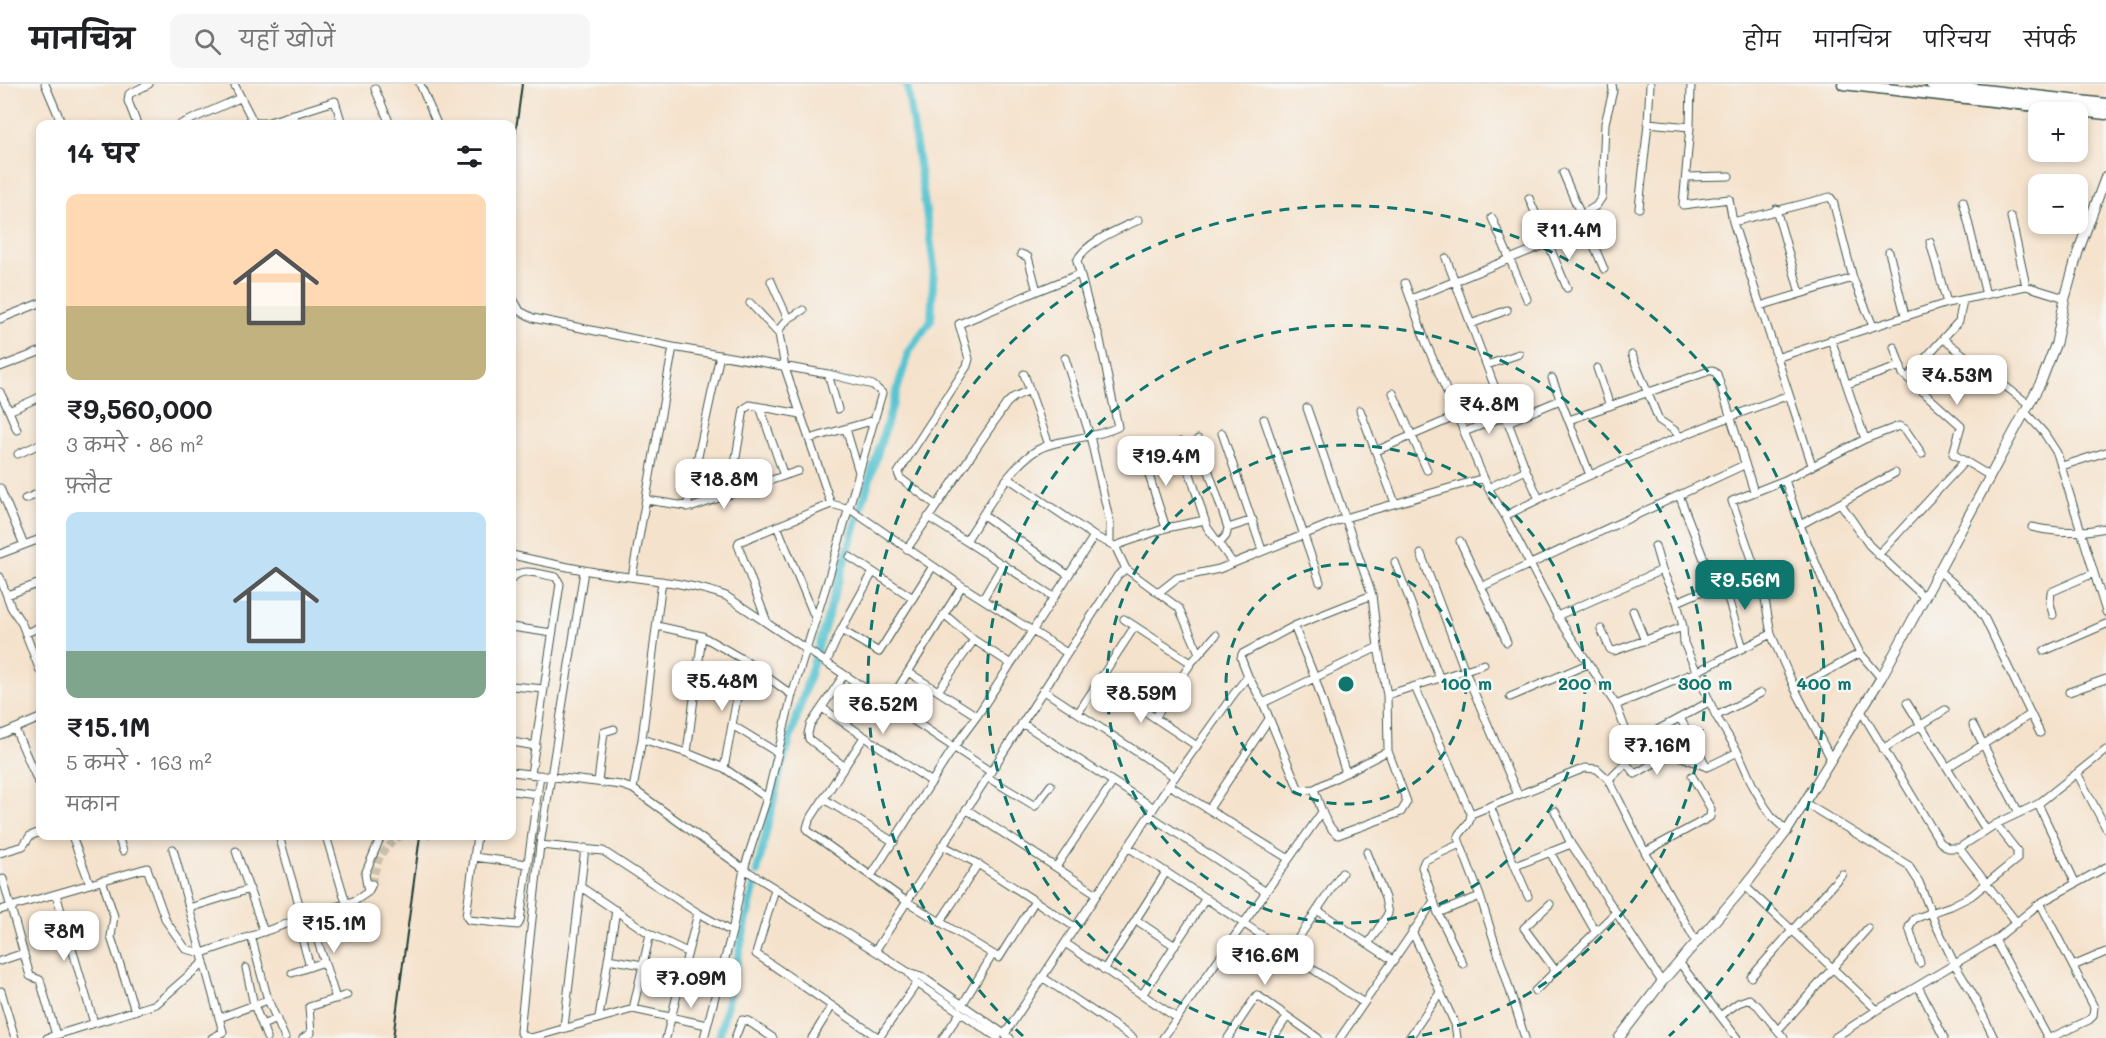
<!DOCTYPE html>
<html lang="hi">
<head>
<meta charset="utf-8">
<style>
	:root { --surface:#fff; --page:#f6f6f6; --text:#202124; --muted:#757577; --line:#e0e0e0; --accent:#0f766e }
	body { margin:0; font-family:Mali,"Playpen Sans Deva",sans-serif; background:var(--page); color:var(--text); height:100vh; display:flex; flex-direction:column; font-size:22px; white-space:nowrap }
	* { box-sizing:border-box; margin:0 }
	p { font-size:20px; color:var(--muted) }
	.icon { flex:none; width:33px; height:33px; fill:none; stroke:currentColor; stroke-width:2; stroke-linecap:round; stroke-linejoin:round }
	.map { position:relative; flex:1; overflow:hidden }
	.details { position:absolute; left:36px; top:36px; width:480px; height:720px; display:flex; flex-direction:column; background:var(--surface); border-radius:12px; box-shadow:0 3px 9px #0003 }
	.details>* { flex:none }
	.fabs { position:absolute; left:2028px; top:18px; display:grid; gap:12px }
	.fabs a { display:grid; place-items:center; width:60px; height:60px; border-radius:12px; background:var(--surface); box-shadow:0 3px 9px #0003; font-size:30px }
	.price { position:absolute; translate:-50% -51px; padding:0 14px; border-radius:12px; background:#fff; color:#222; font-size:20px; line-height:39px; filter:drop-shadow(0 2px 3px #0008) }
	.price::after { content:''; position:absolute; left:50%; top:36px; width:18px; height:14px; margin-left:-9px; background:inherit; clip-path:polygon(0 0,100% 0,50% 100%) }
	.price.on { background:var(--accent); color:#fff }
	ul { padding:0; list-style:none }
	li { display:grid; align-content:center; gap:12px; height:318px; padding:0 30px }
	li span { display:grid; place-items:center; height:186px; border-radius:12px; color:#555 }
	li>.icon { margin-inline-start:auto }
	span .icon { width:108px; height:108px; fill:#fffc; stroke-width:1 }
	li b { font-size:26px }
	h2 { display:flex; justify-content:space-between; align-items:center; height:72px; padding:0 30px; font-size:26px }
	header { display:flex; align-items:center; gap:36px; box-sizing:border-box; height:84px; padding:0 30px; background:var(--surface); border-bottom:2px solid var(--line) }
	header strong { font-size:28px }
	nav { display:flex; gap:33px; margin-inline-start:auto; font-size:21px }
	.search { width:420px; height:54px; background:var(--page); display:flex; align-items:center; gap:15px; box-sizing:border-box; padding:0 21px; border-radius:12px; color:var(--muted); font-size:22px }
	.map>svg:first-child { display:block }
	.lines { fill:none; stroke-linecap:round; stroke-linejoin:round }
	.canal { stroke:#58c4d1; stroke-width:8 }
	.street-tunnel { stroke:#cac1ae; stroke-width:7; stroke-dasharray:7 3.5; stroke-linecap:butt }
	.street-casing { stroke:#3f564b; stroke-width:9 }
	.secondary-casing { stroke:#3f564b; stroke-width:11 }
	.primary-casing { stroke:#3f564b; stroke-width:13 }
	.street { stroke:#fff; stroke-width:7 }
	.secondary { stroke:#fff; stroke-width:9 }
	.primary { stroke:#fff; stroke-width:10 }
	.rail { stroke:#1f3d34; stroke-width:2 }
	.ring { fill:none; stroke:#0f766e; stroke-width:3; stroke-dasharray:10 8 }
	.centre { fill:#0f766e; stroke:#f6f6f2; stroke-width:3 }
	.ring-label { font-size:18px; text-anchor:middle; font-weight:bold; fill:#0f766e; stroke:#f6f6f2; stroke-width:5; stroke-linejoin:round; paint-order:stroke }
</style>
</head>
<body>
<header>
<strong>मानचित्र</strong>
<div class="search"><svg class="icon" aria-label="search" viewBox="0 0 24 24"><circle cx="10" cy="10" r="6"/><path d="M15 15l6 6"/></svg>यहाँ खोजें</div>
<nav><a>होम</a><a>मानचित्र</a><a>परिचय</a><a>संपर्क</a></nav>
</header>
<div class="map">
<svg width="2106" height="954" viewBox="0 0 2106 954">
	<rect width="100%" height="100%" fill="#f6f6f2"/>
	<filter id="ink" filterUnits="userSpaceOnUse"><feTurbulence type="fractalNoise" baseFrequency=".0167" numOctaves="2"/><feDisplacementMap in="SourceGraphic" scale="12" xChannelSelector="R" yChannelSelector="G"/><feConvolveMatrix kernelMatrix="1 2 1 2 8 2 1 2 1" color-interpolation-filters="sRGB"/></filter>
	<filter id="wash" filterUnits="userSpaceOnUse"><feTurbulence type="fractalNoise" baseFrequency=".008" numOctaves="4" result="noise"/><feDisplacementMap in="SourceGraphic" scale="24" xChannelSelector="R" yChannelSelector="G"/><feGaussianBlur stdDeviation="1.35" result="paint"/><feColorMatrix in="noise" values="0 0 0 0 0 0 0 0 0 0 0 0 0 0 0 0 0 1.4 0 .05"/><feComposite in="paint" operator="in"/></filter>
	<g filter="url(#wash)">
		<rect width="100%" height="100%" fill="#f5e2cc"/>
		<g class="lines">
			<path class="canal" d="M757,788l23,-100 129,-421 22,-31 3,-54 -27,-182
				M719,954l36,-154"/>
		</g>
	</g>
	<g filter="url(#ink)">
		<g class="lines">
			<path class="street-tunnel" d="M427,752h3
				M372,800c6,-22 8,-36 30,-48"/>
			<g class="street-casing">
				<path id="street" d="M45,0l17,40
					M234,0l20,39h12l69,-22 7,23
					M420,0l17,40
					M1691,0l-1,43 -7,78 46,-6 4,23 79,243
					M375,5l15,35
					M292,30l4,10
					M1648,39l2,-39
					M137,40l-9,-23 1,-7 20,-10
					M181,40l59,-26
					M1563,89l41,96
					M1686,93l43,-1
					M1529,114l38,90
					M1963,117l23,94
					M1639,124l9,-85 42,4
					M1776,125l24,84
					M1581,131l15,-9 6,-9 3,-74 8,-32 -1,-7
					M2011,133l15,69
					M1492,134l35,81
					M1733,138l97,-25 3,4 20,77
					M1930,158l17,61
					M1889,168l16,63
					M1021,170l7,3 9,34
					M1446,174l80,212 -38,18
					M771,197l17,38
					M1405,199l21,60 62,145 17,28 52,100 59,89 15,39 -5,19 -17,17 36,72 52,91
					M512,213l8,14 13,7 140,29 155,27 45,11 9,8 -54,187 -36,115 -25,103 -23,71 -12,63 -28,106
					M1411,215l138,-56 36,-16
					M750,219l29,31
					M1760,222l93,-28 20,48
					M803,226l-15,9 -8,9 -1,6 6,34 46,136 19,5 112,77 105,67
					M0,235l40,-16
					M1471,240l36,-14
					M1831,255l34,100
					M1943,255l87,66
					M1894,263l9,27 58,52 -8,28 37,22
					M1632,271l27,65 15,10 6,7
					M1065,274l25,78 20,87v19
					M1776,274l171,-55 79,-17 39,12
					M1487,281l32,-11
					M0,283l39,-15
					M1597,284l13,38
					M828,290l10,35
					M1024,290l25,71
					M1908,293l51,-56 4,-21
					M1552,294l38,97
					M1847,300l54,-18
					M0,308l9,19 31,-14
					M1393,309l34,77
					M760,323l24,69
					M1307,324l65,187
					M1360,326l35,93
					M9,327l8,19
					M2026,329l18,20 13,20 49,159
					M1264,335l56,163
					M1569,336l143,-50 5,4 37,118
					M1508,338l52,-22
					M846,345l13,43
					M1464,348l41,-16
					M1222,349l40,117
					M809,355l66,-19
					M1198,355l30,89 -2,8 -7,8
					M1180,358l27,85 25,35
					M1376,367l81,-35
					M18,370l22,-10
					M1142,370l24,74
					M2062,382l44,-14
					M1526,386l13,29
					M1785,396l15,45 26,63 34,65 21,25
					M0,404l24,57
					M730,410l14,-85 6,-4 51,9
					M1679,411l35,90
					M25,415l15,-6
					M646,416l47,7 105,-36
					M1841,420l28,41 56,53
					M936,421l-36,-27 -2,-5 69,-107 2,-7 -10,-35 78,-33 43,-17
					M687,423l33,-152
					M983,431l85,60
					M1505,432c92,-47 187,-86 284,-121
					M928,433l126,80
					M1800,441l95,-52
					M777,442l39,94
					M2032,443c25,6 49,6 74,1
					M1228,444l25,-8
					M1094,452l21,10 11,23
					M966,457c19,-28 47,-84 80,-95 23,-8 49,-8 72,-19l-19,-92 -8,-20 -14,-54c8,-19 44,-33 62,-41
					M1460,457l47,101
					M1115,462l51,-18 39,-8
					M1655,462l7,24
					M907,465l100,-146 7,-6 16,-7
					M0,470l40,-15
					M1421,470l44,117 53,124
					M512,471c31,7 63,14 95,19 40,6 81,8 119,22l265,176
					M1878,471l87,-94
					M850,473l63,41
					M1395,478l45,117
					M584,487l-44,274 -20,186 3,5 8,2 102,-29 74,16
					M1939,487l31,27 15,21 55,114
					M0,493l11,30 11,17 18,47
					M632,493l41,-230
					M512,495c9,-13 30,-4 44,-2l4,7 -29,190
					M1723,498l20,66
					M1481,503l263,-122
					M1158,509l19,-15 42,-9 126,-51 139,-40
					M7,511l33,-12
					M983,515l20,-35
					M1677,518l6,25 1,16 32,73 22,36 15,34 11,19 9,13 14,13
					M1633,527l12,30
					M944,530l30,26
					M2053,531l-3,-12 1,-11 43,-19
					M1557,532l105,-46 15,32 79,-34
					M1124,535l67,44
					M767,538l-29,-77 1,-3 92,-38
					M657,542l45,10 42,24 48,35
					M1294,542l21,52 31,95
					M512,543l40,6
					M1601,545l9,20 4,2 69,-24
					M841,546l38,22 54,-86
					M26,549l14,-6
					M2044,567l62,-27
					M826,579l15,-33 32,-58
					M908,588l69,44 117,-180 -86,-58
					M844,591l-34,50 -2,9 1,5 36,28
					M1248,592l15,27
					M1099,597l98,65
					M512,602l32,3
					M1415,603l56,127 114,-46 12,1 12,11
					M1795,605l65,-36
					M1043,606l132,87
					M938,607l36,-51 37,24
					M2069,608l37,-13
					M1387,611l97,-31
					M1510,613l78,-33
					M1907,619l79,127
					M888,620l74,-118
					M1616,621l80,-33 75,-38
					M822,624l110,74
					M1861,627l79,131 8,6h11l37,-24 42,-20 68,-54
					M1078,629l57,-87
					M1716,632l45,-23
					M1155,634l36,-55 25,-28
					M1680,634l27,49 31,-15
					M1022,639l132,85
					M732,641l46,28
					M1973,641l46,88
					M15,645l24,55
					M0,651l40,-17
					M864,653l-55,84 -2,7 1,3 98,70 93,57 36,-57
					M642,655l45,14 37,15 43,30
					M512,658l24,4
					M1631,660l78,-42
					M1883,665l62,-39
					M1388,667l19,51 -6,10 -63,23c-13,-9 -19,-32 -24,-46z
					M687,669l15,-117
					M1831,675l-36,-70 -24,-55 -7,-40 -32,-93 53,-21 80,-41 34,-13 6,3 17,25
					M1626,679l9,11 37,-21 35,14
					M1948,683l83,-53
					M724,684l20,-108
					M512,688l109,13 12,4 111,80 131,82 33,21 9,11 81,55
					M2077,689l29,55
					M987,693l48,29 16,-21
					M598,698l6,-50 10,-3
					M1169,701l120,74
					M633,705l9,-50 20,-158
					M1314,705l-15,1 -36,-87 115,-56
					M512,707l25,3
					M824,715l70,43
					M1805,719l103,62 11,17 17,43 19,40 17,28 22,45
					M2038,720l37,78
					M1490,722l25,60 56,-22
					M966,725l131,85
					M1209,725l60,-90
					M1555,727l16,33 91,138
					M1471,730c-2,15 -9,13 -13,24l22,58 45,142
					M1149,731l117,77
					M118,752l5,15
					M279,752l24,82
					M326,752l20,67
					M477,752l-11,80 3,4 49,5 2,-4 20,-146
					M1460,760l-35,16 -3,7 16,46 25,51
					M540,761l63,6 95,62 34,19
					M942,761l36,19
					M1128,763l236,156
					M1959,764l58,75
					M173,765l50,183 -11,6
					M236,767l28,81
					M1367,768l18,46 3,16 -20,30
					M1550,768l45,79
					M1645,768l65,-35 1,-8 -19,-33
					M0,769l23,-7 7,-10 10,-4
					M474,773l54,7
					M1515,782l13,30
					M1056,783l57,-85
					M871,792l83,-129 23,-31
					M3,795l27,97 10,4 16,55
					M102,796l12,36 -3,21 24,74
					M90,800l57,-16 19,53 20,28 16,4 154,-53 12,-8 4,-8
					M1745,802l132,124
					M581,803l69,47 37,18
					M775,805l-19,65 123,84
					M368,808l-3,-18 16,-38
					M56,810l38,129
					M2040,819l54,104 -1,9 -4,4 -39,18
					M1550,820l-26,24 31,42
					M189,824l61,-19
					M0,826l90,-26 -18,-48
					M1317,826l77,51
					M1438,829l42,-17
					M310,832l26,83
					M297,836l13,47
					M1136,836l39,26
					M940,838l38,-58 97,63
					M1412,847l43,93 2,14
					M251,852l17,64 17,38
					M1995,856l53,98
					M1065,859l112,75
					M875,867l243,-376 8,-6 53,39 20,45
					M1289,868l53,-79
					M608,875l35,6
					M0,877l24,-8
					M1679,878l58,76
					M1920,879l-11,-36 5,-8 5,-2 32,-11 20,-10 46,-37v-8l-21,-27
					M2073,882l33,-14
					M246,884l8,37 8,20
					M1104,886l62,-98
					M908,888l13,4 89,62
					M292,889l32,-11
					M1042,893l91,61
					M1751,893l91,-103
					M1918,902l26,52
					M1,907l14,47
					M1535,907l81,-79
					M1142,911l64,-97
					M962,921l31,-51
					M633,925l17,-75
					M1720,932l18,-13 11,-4 9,7 26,32
					M599,933l17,-107
					M219,934l49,-18
					M564,943l21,-179
					M1778,946l90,-102
					M1005,950l164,-249 64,-90 15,-19 -7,-18 1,-4 52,-28 78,-31 6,52 9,48 1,56
					M47,954l109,-34 48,-42
					M267,954l-5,-13 15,-6
					M303,954l8,-5 -2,-26 38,-12
					M666,954l32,-125
					M735,954l7,-18 6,1 25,17
					M812,954l20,-32
					M879,954l38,-55
					M943,954l17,-25
					M1163,954l159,-226
					M1228,954l29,-43 61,43
					M1273,954l14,-21
					M1340,954l94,-137
					M1409,954l32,-47
					M1834,954l43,-28 118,-70 45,-37 66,-36"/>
			</g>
			<g class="secondary-casing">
				<path id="secondary" d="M1619,954l43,-56 83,-96 42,-55 94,-153 160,-296 15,-39 9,-45 13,-46 28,-76"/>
			</g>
			<g class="primary-casing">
				<path id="primary" d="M1843,0l263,30
					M1931,0l175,20"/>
			</g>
			<use href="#street" class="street"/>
			<use href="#secondary" class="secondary"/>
			<use href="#primary" class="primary"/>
			<path class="rail" d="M512,76l10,-76
				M393,954l27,-202"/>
		</g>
	</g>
	<g class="ring">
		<circle cx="1346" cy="600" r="120"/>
		<circle cx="1346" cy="600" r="239"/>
		<path d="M1284 954A359 359 0 1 1 1408 954"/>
		<path d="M1023 952A478 478 0 1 1 1669 952"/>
	</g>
	<circle cx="1346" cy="600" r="9" class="centre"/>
	<g class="ring-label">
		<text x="1466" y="606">100 m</text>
		<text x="1585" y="606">200 m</text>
		<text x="1705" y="606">300 m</text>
		<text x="1824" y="606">400 m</text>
	</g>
</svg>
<div class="fabs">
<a>+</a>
<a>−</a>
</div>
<b class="price" style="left:1569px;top:177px">₹11.4M</b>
<b class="price" style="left:1957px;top:322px">₹4.53M</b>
<b class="price" style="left:1489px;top:351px">₹4.8M</b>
<b class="price" style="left:1166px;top:403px">₹19.4M</b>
<b class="price" style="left:724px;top:426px">₹18.8M</b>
<b class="price on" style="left:1745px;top:527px">₹9.56M</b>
<b class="price" style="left:722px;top:628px">₹5.48M</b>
<b class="price" style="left:1141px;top:640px">₹8.59M</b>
<b class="price" style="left:883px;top:651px">₹6.52M</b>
<b class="price" style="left:1657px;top:692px">₹7.16M</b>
<b class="price" style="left:334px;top:870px">₹15.1M</b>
<b class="price" style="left:64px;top:878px">₹8M</b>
<b class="price" style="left:1265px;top:902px">₹16.6M</b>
<b class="price" style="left:691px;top:925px">₹7.09M</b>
<section class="details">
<h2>14 घर<svg class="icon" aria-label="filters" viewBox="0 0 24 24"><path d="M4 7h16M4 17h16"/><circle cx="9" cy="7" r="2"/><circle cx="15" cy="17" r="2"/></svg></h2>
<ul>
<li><span style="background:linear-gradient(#ffd9b3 60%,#c2b280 0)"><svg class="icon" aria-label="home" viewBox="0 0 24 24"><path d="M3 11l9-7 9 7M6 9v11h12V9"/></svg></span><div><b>₹9,560,000</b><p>3 कमरे · 86 m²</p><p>फ़्लैट</p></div></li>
<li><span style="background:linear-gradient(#bfe0f5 75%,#7fa58c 0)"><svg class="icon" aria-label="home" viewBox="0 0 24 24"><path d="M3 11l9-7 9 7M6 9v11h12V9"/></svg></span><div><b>₹15.1M</b><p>5 कमरे · 163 m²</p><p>मकान</p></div></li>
</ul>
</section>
</div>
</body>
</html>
